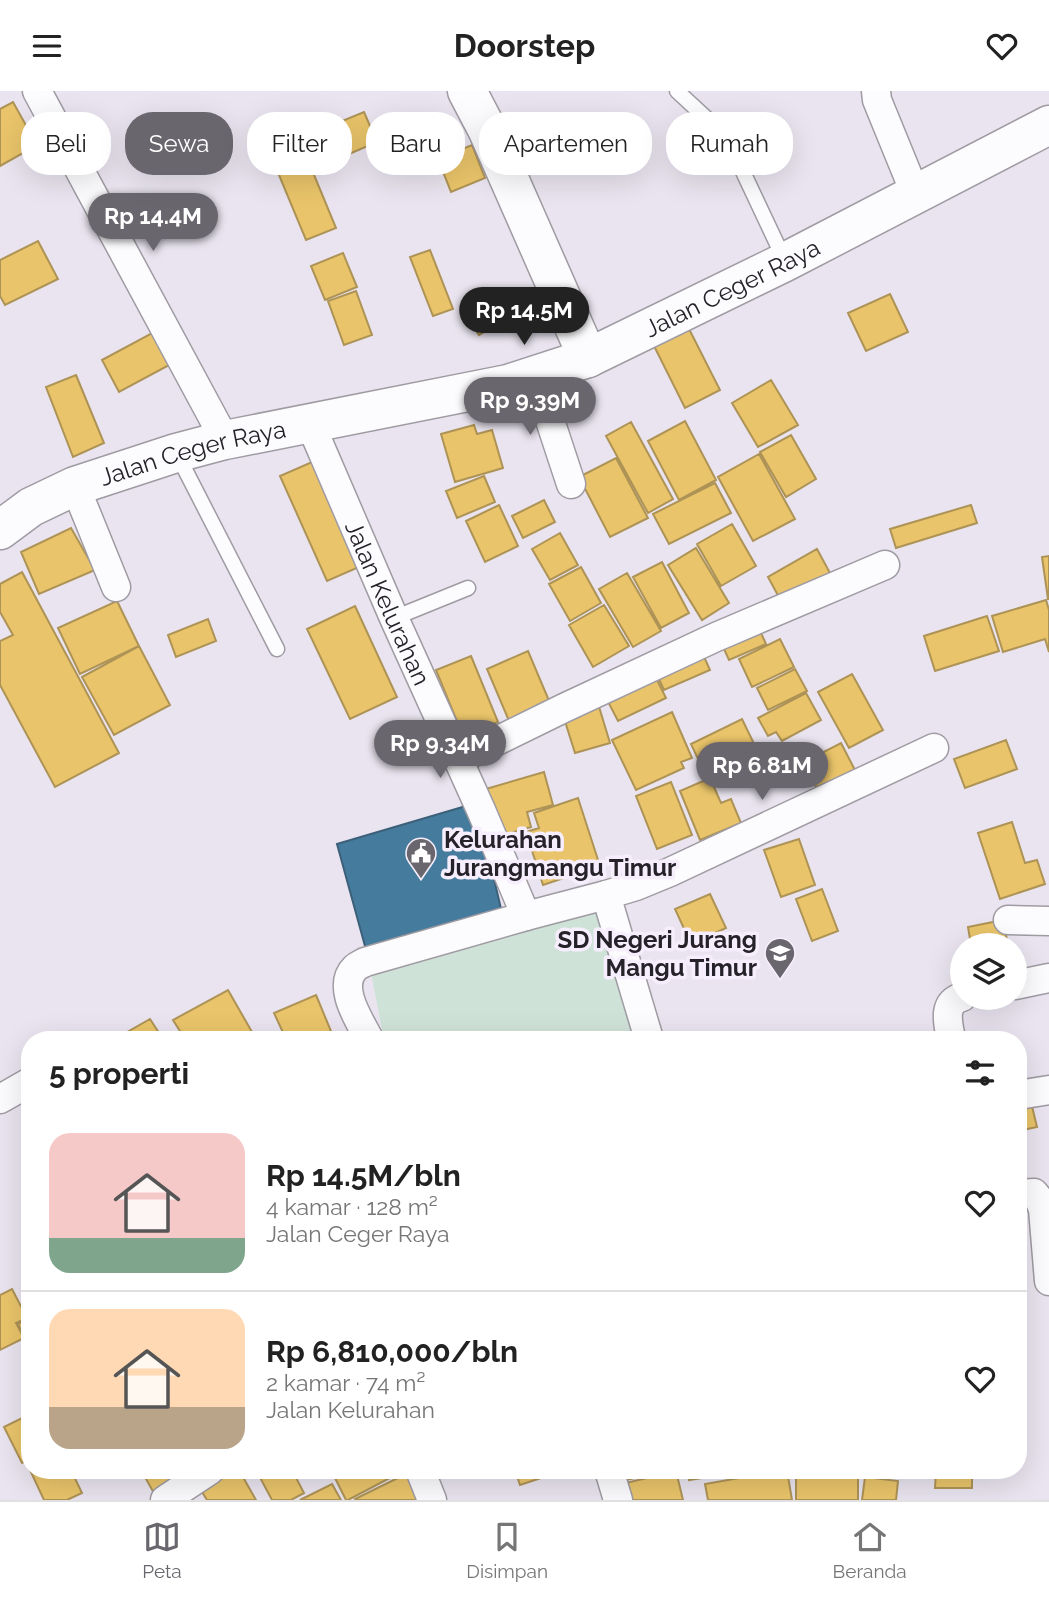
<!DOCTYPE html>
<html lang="id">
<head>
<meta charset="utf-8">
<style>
	:root { --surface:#fff; --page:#f6f6f6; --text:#222; --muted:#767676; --line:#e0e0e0; --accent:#6a666e }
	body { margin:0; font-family:Raleway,sans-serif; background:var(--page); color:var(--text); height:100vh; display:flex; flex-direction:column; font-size:26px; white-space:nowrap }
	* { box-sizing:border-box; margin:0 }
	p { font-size:23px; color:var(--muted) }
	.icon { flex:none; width:38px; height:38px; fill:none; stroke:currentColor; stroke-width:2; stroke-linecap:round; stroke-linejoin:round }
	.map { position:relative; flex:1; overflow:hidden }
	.side { position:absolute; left:21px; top:940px; width:1006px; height:448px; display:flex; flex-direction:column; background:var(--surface); border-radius:28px; box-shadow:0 7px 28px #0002 }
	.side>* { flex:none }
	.top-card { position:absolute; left:21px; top:21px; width:1008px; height:63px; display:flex; gap:14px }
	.fabs { position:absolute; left:950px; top:842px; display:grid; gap:14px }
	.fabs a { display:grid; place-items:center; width:77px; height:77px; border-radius:50%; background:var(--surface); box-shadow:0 7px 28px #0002; font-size:35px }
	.price { position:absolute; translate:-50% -60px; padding:0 16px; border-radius:24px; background:var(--accent); color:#fff; font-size:23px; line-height:46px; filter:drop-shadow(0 2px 4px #0008) }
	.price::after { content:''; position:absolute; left:50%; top:42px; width:21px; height:16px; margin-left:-10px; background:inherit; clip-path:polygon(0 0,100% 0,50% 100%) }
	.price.selected { background:#222; color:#fff }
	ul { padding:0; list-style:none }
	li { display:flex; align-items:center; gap:21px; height:175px; padding:0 28px }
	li+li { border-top:2px solid var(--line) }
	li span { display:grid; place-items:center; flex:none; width:196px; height:140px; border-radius:21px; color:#555 }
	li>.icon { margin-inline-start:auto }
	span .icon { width:84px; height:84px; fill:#fffc; stroke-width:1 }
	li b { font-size:30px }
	h2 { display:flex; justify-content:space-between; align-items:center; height:84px; padding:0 28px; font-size:30px }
	.chip { padding:0 24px; border-radius:28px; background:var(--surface); box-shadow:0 7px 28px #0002; font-size:24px; line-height:63px }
	.chip.selected { background:var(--accent); color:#fff }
	header { display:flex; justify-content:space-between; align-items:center; height:91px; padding:0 28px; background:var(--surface); font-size:32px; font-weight:700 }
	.dock { display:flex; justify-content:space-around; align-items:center; height:98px; border-top:2px solid var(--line); background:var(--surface); font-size:19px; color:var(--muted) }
	.dock a { display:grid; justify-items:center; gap:4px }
	.dock .selected { color:var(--accent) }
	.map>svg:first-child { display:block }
	.green { fill:#cfe2d8 }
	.homes { fill:#e9c46a; stroke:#ae9356; stroke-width:2 }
	.public { fill:#457b9d; stroke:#3c607a; stroke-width:2 }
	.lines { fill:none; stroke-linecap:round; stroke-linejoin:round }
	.lane-casing { stroke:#9f9ba3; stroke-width:17 }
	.street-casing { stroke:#9f9ba3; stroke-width:31 }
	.secondary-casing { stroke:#9f9ba3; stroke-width:41 }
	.lane { stroke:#fcfbfd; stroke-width:14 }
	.street { stroke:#fcfbfd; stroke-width:28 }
	.secondary { stroke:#fcfbfd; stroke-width:38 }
	.labels { text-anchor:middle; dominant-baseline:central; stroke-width:7; stroke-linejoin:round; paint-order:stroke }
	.street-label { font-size:24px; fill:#262229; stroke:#f6eefd }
	.poi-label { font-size:24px; font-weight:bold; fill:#262229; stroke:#f6eefd; text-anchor:start }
</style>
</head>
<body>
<header><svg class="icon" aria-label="menu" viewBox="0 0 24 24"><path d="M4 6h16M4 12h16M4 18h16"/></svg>Doorstep<svg class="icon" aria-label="heart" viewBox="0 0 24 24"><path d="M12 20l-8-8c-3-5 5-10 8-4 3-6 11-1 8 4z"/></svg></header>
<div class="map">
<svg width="1049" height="1409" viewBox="0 0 1049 1409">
	<rect width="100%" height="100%" fill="#e9e4ef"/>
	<path class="green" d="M611,806l44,142h-271l-15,-76z"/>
	<path class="homes" d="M13,11l24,43 -37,21v-57z
		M364,21l13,30 -65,28 24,58 -30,12 -37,-89z
		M472,54l13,33 -34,14 -13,-33z
		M38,150l20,38 -53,26 -5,-9v-36z
		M430,159l23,59 -20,7 -23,-59z
		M343,162l14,34 -32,13 -14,-34z
		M356,200l16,44 -28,10 -16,-44z
		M493,200l16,25 -30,19 -16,-25z
		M890,203l18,38 -42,19 -18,-38z
		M685,230l35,69 -35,18 -35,-70z
		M154,241l17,32 -52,28 -17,-32z
		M76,284l28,68 -31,14 -27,-70z
		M771,289l27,45 -40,22 -26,-44z
		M685,330l31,59 -37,20 -31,-59z
		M631,331l42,77 -25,14 -42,-77z
		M474,334l3,9 15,-4 11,38 -48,14 -14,-48z
		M791,344l25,44 -30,18 -26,-45z
		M759,363l36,65 -42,22 -35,-64z
		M616,367l32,60 -38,19 -31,-60z
		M312,371l47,105 -32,14 -47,-105z
		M484,385l11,26 -38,16 -11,-27z
		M715,392l16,30 -62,31 -16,-30z
		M544,409l11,22 -32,16 -11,-22z
		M499,414l19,41 -33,16 -19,-41z
		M971,414l6,18 -81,25 -6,-19z
		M732,433l24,42 -35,20 -24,-42z
		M71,437l24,42 -56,24 -18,-42z
		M560,442l18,32 -28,15 -18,-31z
		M696,457l33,55 -27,17 -34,-55z
		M817,458l13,24 -49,28 -13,-24z
		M1049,465v43h-1l-6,-42z
		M662,471l27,51 -28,15 -28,-51z
		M581,476l20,36 -31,18 -21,-37z
		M22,481l97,181 -64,34 -55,-102v-44l13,-6 -13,-23v-28z
		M627,482l34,58 -28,16 -34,-58z
		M1046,509l3,10v42l-4,-13 -42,13 -11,-36z
		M117,510l22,45 -59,28 -22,-46z
		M604,514l25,41 -36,21 -24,-42z
		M355,515l42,91 -47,22 -43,-90z
		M987,525l12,35 -64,20 -11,-35z
		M208,528l8,22 -40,16 -8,-22z
		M756,531l10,22 -37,16 -10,-22z
		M780,548l14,28 -42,20 -13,-28z
		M139,555l31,59 -56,30 -32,-58z
		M700,557l10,22 -46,20 -10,-22z
		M528,560l22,52 -41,18 -22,-52z
		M471,565l27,66 -35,14 -27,-66z
		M795,578l12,22 -39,19 -11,-22z
		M652,579l14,28 -48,23 -14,-27z
		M852,583l31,56 -34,18 -31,-56z
		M806,602l15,27 -39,21 -6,-9 -8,4 -10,-18z
		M597,609l13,43 -35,10 -12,-38z
		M672,621l20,46 -11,4 3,6 -48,22 -24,-50z
		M742,628l16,33 -52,24 -15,-32z
		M1006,649l11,29 -52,19 -11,-29z
		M841,652l15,29 -38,19 -14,-29z
		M544,681l9,33 -26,7 4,15 -32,9 -13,-47z
		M710,687l11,25 10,-4 10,24 -41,17 -20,-49z
		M671,691l21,53 -35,14 -21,-53z
		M578,707l22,68 -57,19 -17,-53 13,-4 -5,-15z
		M1012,731l13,41 12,-3 8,24 -45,15 -22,-66z
		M799,748l16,46 -34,12 -17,-47z
		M822,798l16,42 -26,10 -16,-42z
		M710,803l16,34 -35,16 -16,-35z
		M1003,829l5,25h-37l-3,-18z
		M228,899l28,49h-71l-12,-19z
		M316,904l17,41 -9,3h-38l-12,-26z
		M150,928l13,20h-48z
		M1030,1007l7,29 -19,4v-31z
		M12,1198l15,29 -11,5 8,15 -24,12v-55z
		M30,1227v30l-12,-24z
		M30,1323v45l-8,4 -18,-36z
		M30,1379h41l11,23 -15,7h-23z
		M141,1379h28l7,13 -21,12z
		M217,1379h22l17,30h-49l-11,-18z
		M256,1379h36l12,23 -13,7h-19z
		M331,1379h74l-57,30h-2z
		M515,1379h50l-45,15z
		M618,1379h53l-50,11z
		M687,1379h59v1l-57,9z
		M750,1379h37l5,30h-84l-3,-16 46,-8z
		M936,1379h36v18h-37z
		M676,1380l7,29h-53l-4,-17z
		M410,1381l11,28h-65l-1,-1z
		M796,1383h62v26h-62z
		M865,1386l33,4 -2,19h-34z
		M332,1393l9,16h-41z"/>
	<path class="public" d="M476,712l27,114 -135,40 -31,-113z"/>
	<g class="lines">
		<g class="lane-casing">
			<path id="lane" d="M677,0l41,38 11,13 56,119
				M177,363l100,195
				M394,527l74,-30"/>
		</g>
		<g class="street-casing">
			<g id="street">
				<path d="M37,0l188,349"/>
				<path d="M876,0l1,9 38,93"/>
				<path d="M535,284l36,109"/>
				<path id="s1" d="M310,332l84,195 87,192 45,106 80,-21 43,144"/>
				<path d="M75,395l41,101"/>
				<path d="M458,669l106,-52 152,-71 169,-72"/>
				<path d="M606,804l30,-9 34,-14 264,-124"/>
				<path d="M1008,829l41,1"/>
				<path d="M1015,894l34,-7"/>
				<path d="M369,948c-9,-18 -33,-52 -14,-71 3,-3 7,-4 10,-6l161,-46"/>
				<path d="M951,948c-3,-16 -9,-36 11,-42"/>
				<path d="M1018,1004l31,-5"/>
				<path d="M0,1008l30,-17"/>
				<path d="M1018,1103l16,-1 5,6 4,10 6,72"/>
				<path d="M420,1379l12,30"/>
				<path d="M609,1379l9,30"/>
				<path d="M165,1409l45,-30"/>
			</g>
		</g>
		<g class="secondary-casing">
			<g id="secondary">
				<path d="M467,0l21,40 100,227"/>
				<path id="s2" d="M0,439l31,-23 44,-21 101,-33 49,-13 283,-56 80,-26 197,-96 264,-137"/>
			</g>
		</g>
		<use href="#lane" class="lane"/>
		<use href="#street" class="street"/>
		<use href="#secondary" class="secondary"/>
	</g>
	<defs>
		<g id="civic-pin" transform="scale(1.575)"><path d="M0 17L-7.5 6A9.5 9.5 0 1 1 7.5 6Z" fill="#6a666e" stroke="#f6eefd"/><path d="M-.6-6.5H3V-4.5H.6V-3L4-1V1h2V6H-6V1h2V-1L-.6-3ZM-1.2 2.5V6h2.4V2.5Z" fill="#fff"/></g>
		<g id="school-pin" transform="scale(1.575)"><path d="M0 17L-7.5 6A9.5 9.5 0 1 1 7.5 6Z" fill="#6a666e" stroke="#f6eefd"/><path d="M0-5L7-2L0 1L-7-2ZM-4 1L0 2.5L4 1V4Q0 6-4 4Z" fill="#fff"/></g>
	</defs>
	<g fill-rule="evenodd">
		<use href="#civic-pin" x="421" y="762"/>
		<use href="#school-pin" x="780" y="862"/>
	</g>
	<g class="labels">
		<g class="street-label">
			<text stroke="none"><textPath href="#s2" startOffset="777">Jalan Ceger Raya</textPath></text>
			<text stroke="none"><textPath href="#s2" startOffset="210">Jalan Ceger Raya</textPath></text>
			<text stroke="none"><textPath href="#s1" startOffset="196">Jalan Kelurahan</textPath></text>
		</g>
		<g class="poi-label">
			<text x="444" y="748">Kelurahan<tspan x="444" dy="28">Jurangmangu Timur</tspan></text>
			<text x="757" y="848" text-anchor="end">SD Negeri Jurang<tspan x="757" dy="28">Mangu Timur</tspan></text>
		</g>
	</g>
</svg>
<div class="fabs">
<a><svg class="icon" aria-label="layers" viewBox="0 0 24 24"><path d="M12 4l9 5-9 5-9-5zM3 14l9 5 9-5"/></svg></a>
</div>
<b class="price" style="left:153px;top:162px">Rp 14.4M</b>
<b class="price selected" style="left:524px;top:256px">Rp 14.5M</b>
<b class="price" style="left:530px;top:346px">Rp 9.39M</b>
<b class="price" style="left:440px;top:689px">Rp 9.34M</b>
<b class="price" style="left:762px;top:711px">Rp 6.81M</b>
<div class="top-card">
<a class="chip">Beli</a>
<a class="chip selected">Sewa</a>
<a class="chip">Filter</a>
<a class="chip">Baru</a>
<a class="chip">Apartemen</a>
<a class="chip">Rumah</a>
</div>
<section class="side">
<h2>5 properti<svg class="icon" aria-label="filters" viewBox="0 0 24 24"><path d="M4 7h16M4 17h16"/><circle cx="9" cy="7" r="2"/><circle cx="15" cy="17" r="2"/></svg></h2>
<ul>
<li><span style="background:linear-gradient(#f6c9c9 75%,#7fa58c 0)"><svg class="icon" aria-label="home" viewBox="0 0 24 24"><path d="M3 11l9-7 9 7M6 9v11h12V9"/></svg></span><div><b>Rp 14.5M/bln</b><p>4 kamar · 128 m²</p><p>Jalan Ceger Raya</p></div><svg class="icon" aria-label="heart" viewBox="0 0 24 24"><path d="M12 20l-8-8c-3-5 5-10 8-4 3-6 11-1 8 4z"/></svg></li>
<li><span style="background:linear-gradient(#ffd9b3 70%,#b9a48a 0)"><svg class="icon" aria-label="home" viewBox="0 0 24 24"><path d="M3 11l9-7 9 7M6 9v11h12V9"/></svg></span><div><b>Rp 6,810,000/bln</b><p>2 kamar · 74 m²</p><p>Jalan Kelurahan</p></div><svg class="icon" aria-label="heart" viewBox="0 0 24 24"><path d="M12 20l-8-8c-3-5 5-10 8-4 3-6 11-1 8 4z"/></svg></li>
</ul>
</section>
</div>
<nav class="dock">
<a class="selected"><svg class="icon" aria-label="map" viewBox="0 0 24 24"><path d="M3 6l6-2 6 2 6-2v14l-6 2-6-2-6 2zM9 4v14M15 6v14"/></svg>Peta</a>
<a><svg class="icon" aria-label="saved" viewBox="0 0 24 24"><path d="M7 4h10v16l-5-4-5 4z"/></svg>Disimpan</a>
<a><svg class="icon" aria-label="home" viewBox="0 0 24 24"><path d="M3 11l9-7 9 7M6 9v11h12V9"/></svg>Beranda</a>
</nav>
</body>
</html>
